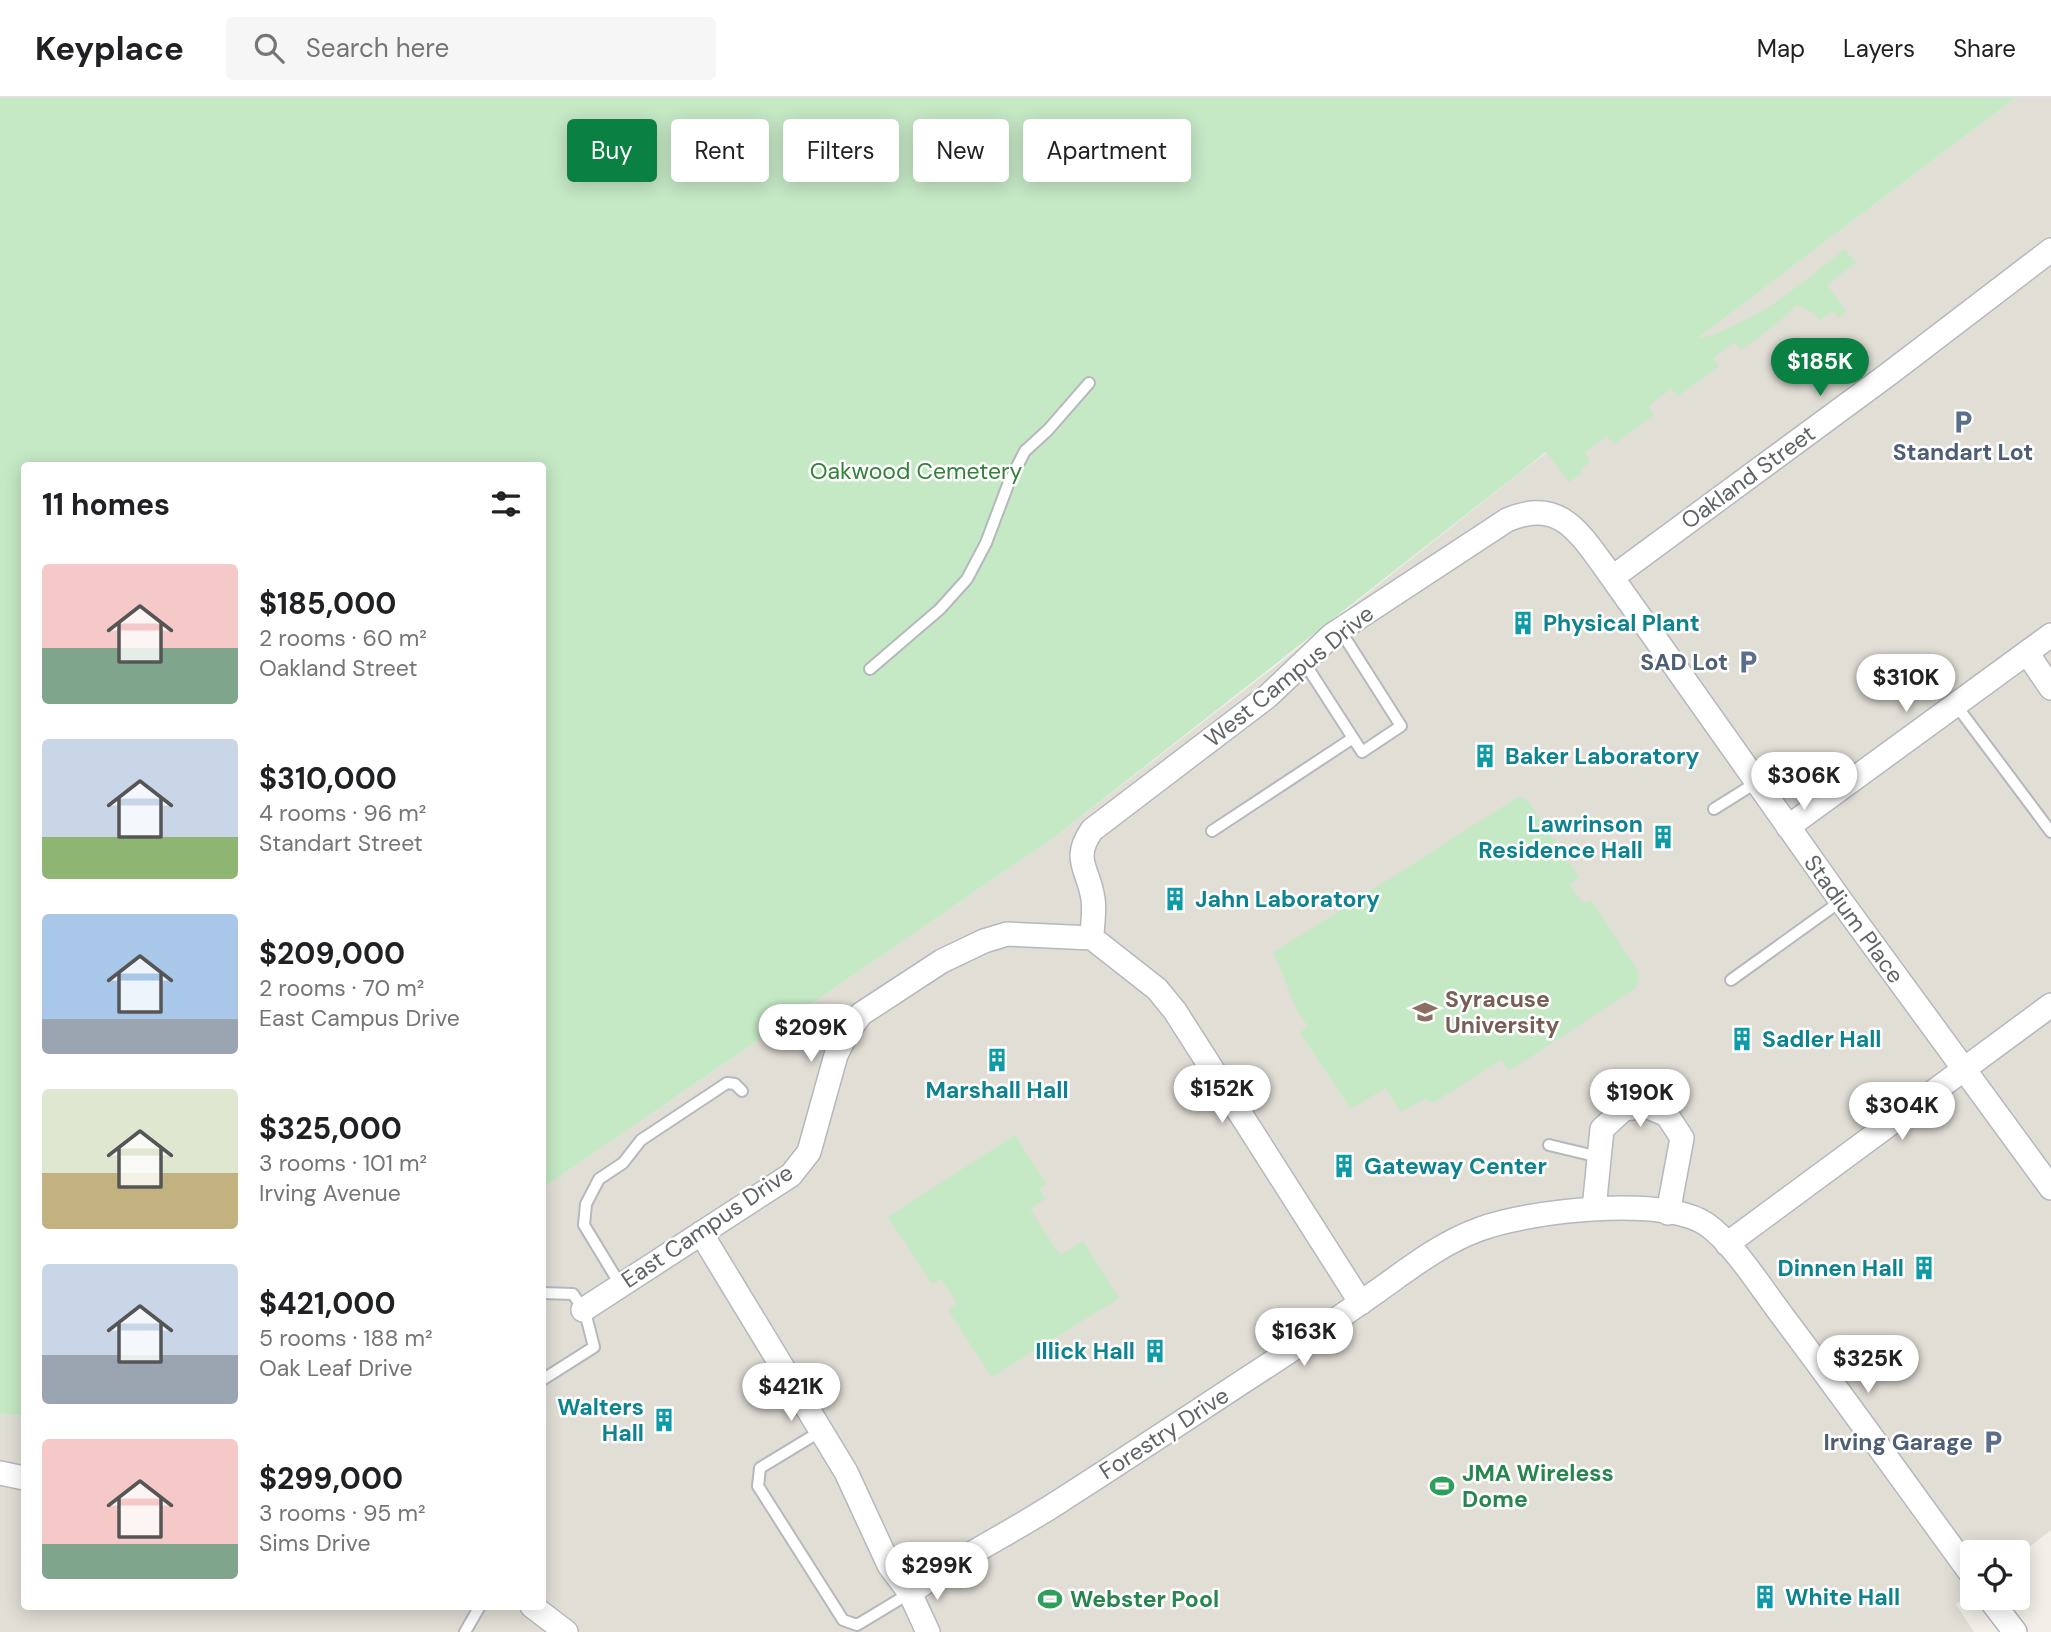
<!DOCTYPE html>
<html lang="en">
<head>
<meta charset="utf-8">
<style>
	:root { --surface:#fff; --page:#f6f6f6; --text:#202124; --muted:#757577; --line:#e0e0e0; --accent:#0b8043 }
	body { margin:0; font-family:"DM Sans",sans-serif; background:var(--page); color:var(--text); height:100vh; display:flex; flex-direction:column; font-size:26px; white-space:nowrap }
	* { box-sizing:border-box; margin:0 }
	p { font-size:23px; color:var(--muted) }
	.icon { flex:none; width:38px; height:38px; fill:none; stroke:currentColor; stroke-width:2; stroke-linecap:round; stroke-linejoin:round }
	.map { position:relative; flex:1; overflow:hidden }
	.side { position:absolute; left:21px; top:364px; width:525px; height:1148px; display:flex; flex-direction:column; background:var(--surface); border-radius:7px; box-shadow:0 4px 18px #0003 }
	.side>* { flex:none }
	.guide { position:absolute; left:567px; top:21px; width:665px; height:63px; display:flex; gap:14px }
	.controls { position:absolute; left:1960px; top:1442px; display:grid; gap:14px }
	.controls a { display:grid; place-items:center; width:70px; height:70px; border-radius:7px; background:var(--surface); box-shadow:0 4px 18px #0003; font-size:35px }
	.price { position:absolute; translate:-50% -60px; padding:0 16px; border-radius:24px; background:#fff; color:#222; font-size:23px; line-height:46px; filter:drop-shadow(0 2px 4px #0008) }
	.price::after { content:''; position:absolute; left:50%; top:42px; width:21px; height:16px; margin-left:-10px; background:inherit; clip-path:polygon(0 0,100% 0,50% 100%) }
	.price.active { background:var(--accent); color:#fff }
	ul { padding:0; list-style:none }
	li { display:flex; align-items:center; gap:21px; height:175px; padding:0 21px }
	li span { display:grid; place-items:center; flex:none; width:196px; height:140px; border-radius:7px; color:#555 }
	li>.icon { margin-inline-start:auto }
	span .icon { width:84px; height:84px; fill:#fffc; stroke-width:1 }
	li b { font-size:30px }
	h2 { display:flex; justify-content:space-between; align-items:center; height:84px; padding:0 21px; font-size:30px }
	.pill { padding:0 24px; border-radius:7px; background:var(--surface); box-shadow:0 4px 18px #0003; font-size:24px; line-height:63px }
	.pill.active { background:var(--accent); color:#fff }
	header { display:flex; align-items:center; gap:42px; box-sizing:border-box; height:98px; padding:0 35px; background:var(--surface); border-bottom:2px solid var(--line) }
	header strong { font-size:33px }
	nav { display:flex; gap:38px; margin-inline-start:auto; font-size:24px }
	.search { width:490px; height:63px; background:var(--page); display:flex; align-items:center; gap:18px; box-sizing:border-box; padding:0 24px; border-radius:7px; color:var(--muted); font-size:26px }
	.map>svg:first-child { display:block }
	.education { fill:#e1ded6 }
	.green { fill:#c5e8c5 }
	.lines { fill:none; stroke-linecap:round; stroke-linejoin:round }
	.lane-casing { stroke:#b5b8bc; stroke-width:14 }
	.street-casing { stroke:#b5b8bc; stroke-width:26 }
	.lane { stroke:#fff; stroke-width:10 }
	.street { stroke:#fff; stroke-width:23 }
	.labels { text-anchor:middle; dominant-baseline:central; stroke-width:5; stroke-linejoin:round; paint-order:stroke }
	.service-label { font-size:23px; font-weight:bold; fill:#4e5e75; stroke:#fff; text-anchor:end }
	.park-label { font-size:23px; fill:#348238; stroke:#fff }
	.street-label { font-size:23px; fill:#5f6368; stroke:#fff }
	.culture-label { font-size:23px; font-weight:bold; fill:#0d838f; stroke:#fff; text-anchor:start }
	.education-label { font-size:23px; font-weight:bold; fill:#785e54; stroke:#fff; text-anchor:start }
	.leisure-label { font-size:23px; font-weight:bold; fill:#27864d; stroke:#fff; text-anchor:start }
</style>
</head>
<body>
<header>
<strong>Keyplace</strong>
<div class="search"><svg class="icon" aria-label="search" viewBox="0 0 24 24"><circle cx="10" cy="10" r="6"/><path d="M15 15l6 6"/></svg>Search here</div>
<nav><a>Map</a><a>Layers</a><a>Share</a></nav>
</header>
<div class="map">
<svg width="2051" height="1534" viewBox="0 0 2051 1534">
	<rect width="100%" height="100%" fill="#f1efe8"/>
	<path class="education" d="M2015,0h36v1432l-33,26v-4h-46v40l-16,12 18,28h-1974v-218l24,2v190h518l1,-418 513,-352 230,-178 231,-183z"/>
	<path class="green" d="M0,0h2015l-317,240c12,0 24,-7 35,-12 42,-19 76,-48 111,-77l12,14 -29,22 20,27 -9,6 -5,-7 -14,9 -4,-6 -19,-9c-16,18 -36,31 -55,45l-6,-8 -22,16 6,8 -41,30 -7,-7 -23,17 6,9 -40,29 -7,-8 -22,16 5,10 -10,8 2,3 -13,9 -23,-30 -490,384 -513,352 -1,-722h-518v950l-24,-2z
		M1518,699l9,3 52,77 -9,8 13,18 8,-3 46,69 2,9 -3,10 -127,83 -8,-11 -68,43 -9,-4 -23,13 -16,-24 -34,21 -51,-76 8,-7c-20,-26 -20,-46 -35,-73z
		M1015,1037l31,49 -7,5 6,10 -15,10 30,46 23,-14 36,57 -127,79 -44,-67 9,-7 -16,-24 -9,5 -44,-67z"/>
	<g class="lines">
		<g class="lane-casing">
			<path id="lane" d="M1304,564l58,90 39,-26 -61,-96
				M870,571l70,-60 27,-30 19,-36 23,-61 16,-31 23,-21 41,-47
				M1956,607l95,127
				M1714,711l43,-27
				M1212,733l141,-93
				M1731,882l110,-79
				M1549,1047l50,12
				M621,1188l-37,-61 2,-21 13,-25 24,-16 18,-23 86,-57 8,1 7,7
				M542,1195l31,1 12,18 9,35 -52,33
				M821,1333l-61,37 -2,18 85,134 14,5 53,-32
				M465,1534l15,-26"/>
		</g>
		<g class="street-casing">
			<path id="street" d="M1613,479l277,-204 161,-123
				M2027,555l24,35
				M1788,729l263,-192
				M1092,840c0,-12 3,-27 1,-39 -4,-30 -22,-39 -1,-69l176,-134 64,-61 175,-115c50,-22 70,9 97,46l237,335 210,287
				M1092,840l65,51 18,22 186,292
				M1594,1111l8,-80 22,-20 22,-3 21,9 15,23 -14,75
				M701,1135l145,239 43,93 21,28 18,39
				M1727,1146l324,-239
				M583,1212l208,-135 18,-23 27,-97 11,-22 14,-19 81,-53 42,-20 23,-7 85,4
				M0,1375l24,5
				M910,1495c48,-35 101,-60 150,-92 72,-46 144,-94 216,-141 34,-22 67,-45 100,-68 34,-24 65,-49 104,-63 49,-18 182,-34 226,-5 28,19 57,67 78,94 64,85 125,171 188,257
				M1989,1500l26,34
				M532,1508l34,26"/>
		</g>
		<use href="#lane" class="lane"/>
		<use href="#street" class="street"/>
	</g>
	<defs>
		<g id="parking-bare" transform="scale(1.89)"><path d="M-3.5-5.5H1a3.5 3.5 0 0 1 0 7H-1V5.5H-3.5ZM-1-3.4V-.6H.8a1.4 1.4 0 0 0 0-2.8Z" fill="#5c6f8a" stroke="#fff" stroke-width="2.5" paint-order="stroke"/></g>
		<g id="building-bare" transform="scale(1.89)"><path d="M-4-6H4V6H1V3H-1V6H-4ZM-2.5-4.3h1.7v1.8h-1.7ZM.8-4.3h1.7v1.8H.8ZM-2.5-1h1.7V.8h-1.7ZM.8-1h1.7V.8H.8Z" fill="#0f9aa8" stroke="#fff" stroke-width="2.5" paint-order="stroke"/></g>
		<g id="university-bare" transform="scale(1.89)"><path d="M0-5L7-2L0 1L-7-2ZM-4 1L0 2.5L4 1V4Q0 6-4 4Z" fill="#8d6e63" stroke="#fff" stroke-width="2.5" paint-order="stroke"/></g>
		<g id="stadium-bare" transform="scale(1.89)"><path d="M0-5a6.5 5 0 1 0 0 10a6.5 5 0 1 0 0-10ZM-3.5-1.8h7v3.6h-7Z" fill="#2e9e5b" stroke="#fff" stroke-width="2.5" paint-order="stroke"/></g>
	</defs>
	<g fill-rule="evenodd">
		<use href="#parking-bare" x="1963" y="324"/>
		<use href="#building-bare" x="1523" y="525"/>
		<use href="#parking-bare" x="1748" y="564"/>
		<use href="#building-bare" x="1485" y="658"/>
		<use href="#building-bare" x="1663" y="739"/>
		<use href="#building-bare" x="1175" y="801"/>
		<use href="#university-bare" x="1425" y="914"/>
		<use href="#building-bare" x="1742" y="941"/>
		<use href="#building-bare" x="997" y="962"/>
		<use href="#building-bare" x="1344" y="1068"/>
		<use href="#building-bare" x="1924" y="1170"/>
		<use href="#building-bare" x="1155" y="1253"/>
		<use href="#building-bare" x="664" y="1322"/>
		<use href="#parking-bare" x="1993" y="1344"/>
		<use href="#stadium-bare" x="1442" y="1388"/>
		<use href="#building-bare" x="1765" y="1499"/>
		<use href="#stadium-bare" x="1050" y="1501"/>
	</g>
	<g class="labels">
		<g class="service-label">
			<text x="1963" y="354" text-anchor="middle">Standart Lot</text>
			<text x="1728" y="564">SAD Lot</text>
			<text x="1973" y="1344">Irving Garage</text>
		</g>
		<g class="park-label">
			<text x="916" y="373">Oakwood Cemetery</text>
		</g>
		<g class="street-label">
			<text transform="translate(1748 379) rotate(-36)">Oakland Street</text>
			<text transform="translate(1289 578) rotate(-39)">West Campus Drive</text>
			<text transform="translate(1854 821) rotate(54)">Stadium Place</text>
			<text transform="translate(707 1128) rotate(-34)">East Campus Drive</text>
			<text transform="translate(1164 1335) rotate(-33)">Forestry Drive</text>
		</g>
		<g class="culture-label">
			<text x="1543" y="525">Physical Plant</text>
			<text x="1505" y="658">Baker Laboratory</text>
			<text x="1643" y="726" text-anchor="end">Lawrinson<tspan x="1643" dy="26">Residence Hall</tspan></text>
			<text x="1195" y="801">Jahn Laboratory</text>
			<text x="1762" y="941">Sadler Hall</text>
			<text x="997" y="992" text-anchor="middle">Marshall Hall</text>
			<text x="1364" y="1068">Gateway Center</text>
			<text x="1904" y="1170" text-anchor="end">Dinnen Hall</text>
			<text x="1135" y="1253" text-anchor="end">Illick Hall</text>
			<text x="644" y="1309" text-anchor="end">Walters<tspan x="644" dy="26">Hall</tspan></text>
			<text x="1785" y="1499">White Hall</text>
		</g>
		<g class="education-label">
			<text x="1445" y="901">Syracuse<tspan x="1445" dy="26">University</tspan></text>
		</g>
		<g class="leisure-label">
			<text x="1462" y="1375">JMA Wireless<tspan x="1462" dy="26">Dome</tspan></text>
			<text x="1070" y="1501">Webster Pool</text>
		</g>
	</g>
</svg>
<div class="controls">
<a><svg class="icon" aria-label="locate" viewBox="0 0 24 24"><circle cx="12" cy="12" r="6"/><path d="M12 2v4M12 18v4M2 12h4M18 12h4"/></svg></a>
</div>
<b class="price active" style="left:1820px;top:300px">$185K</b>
<b class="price" style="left:1906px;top:616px">$310K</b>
<b class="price" style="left:1804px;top:714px">$306K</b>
<b class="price" style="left:811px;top:966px">$209K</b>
<b class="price" style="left:1222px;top:1027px">$152K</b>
<b class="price" style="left:1640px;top:1031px">$190K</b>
<b class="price" style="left:1902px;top:1044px">$304K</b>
<b class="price" style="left:1304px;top:1270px">$163K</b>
<b class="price" style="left:1868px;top:1297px">$325K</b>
<b class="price" style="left:791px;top:1325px">$421K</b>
<b class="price" style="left:937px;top:1504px">$299K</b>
<div class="guide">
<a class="pill active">Buy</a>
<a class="pill">Rent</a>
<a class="pill">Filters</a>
<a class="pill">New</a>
<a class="pill">Apartment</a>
</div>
<section class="side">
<h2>11 homes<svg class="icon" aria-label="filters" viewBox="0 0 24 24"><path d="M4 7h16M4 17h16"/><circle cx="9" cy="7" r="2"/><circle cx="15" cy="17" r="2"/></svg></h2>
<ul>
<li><span style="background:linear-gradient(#f6c9c9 60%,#7fa58c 0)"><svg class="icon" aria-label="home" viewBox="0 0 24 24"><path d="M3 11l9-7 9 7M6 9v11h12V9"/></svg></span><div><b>$185,000</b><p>2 rooms · 60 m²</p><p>Oakland Street</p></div></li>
<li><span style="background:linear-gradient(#c9d6e8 70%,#8fb573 0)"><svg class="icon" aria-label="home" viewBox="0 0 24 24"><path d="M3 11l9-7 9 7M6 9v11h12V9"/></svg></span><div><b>$310,000</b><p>4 rooms · 96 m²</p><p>Standart Street</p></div></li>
<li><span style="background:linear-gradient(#a9c7e8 75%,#9aa5b1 0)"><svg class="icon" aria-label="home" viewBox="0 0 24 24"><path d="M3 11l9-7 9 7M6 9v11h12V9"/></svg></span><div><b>$209,000</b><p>2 rooms · 70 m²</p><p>East Campus Drive</p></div></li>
<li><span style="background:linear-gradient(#dfe7d0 60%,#c2b280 0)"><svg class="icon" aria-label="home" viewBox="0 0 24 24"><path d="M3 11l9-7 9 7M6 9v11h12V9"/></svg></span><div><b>$325,000</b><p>3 rooms · 101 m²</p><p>Irving Avenue</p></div></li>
<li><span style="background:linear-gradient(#c9d6e8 65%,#9aa5b1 0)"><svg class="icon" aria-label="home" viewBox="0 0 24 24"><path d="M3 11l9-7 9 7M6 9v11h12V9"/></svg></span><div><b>$421,000</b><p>5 rooms · 188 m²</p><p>Oak Leaf Drive</p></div></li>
<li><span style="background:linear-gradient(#f6c9c9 75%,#7fa58c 0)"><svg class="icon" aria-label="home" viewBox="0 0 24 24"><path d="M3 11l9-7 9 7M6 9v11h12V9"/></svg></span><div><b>$299,000</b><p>3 rooms · 95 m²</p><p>Sims Drive</p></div></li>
</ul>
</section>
</div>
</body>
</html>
